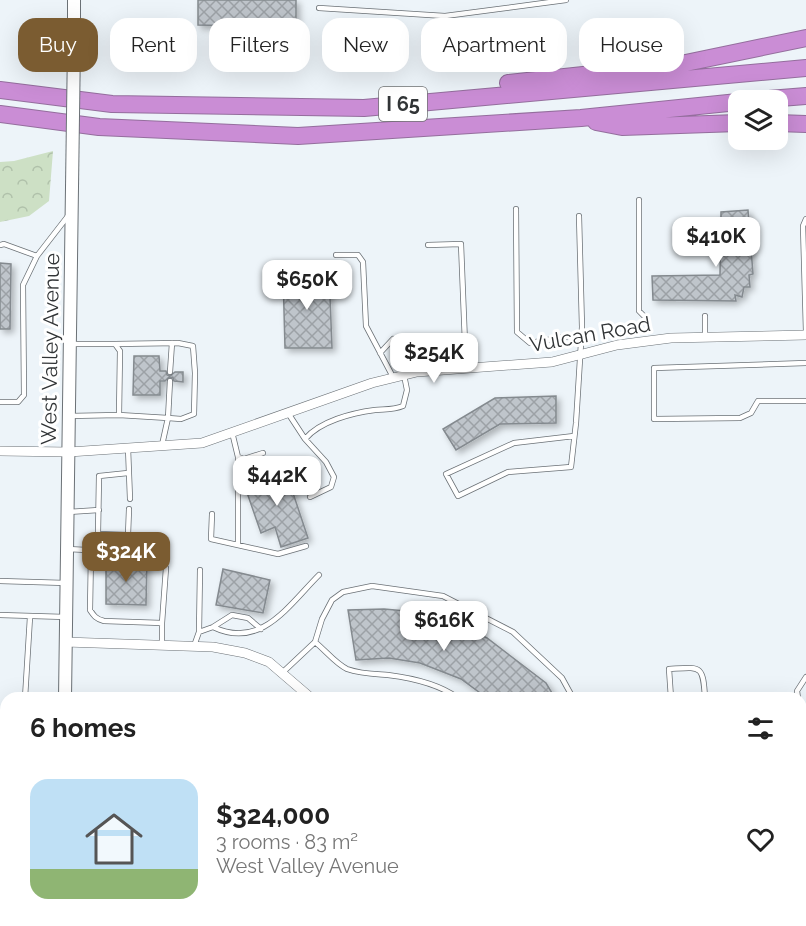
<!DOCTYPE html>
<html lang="en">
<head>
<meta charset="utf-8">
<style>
	:root { --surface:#fff; --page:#f2f2f2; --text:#222; --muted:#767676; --line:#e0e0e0; --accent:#7b5c31 }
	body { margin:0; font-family:Raleway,sans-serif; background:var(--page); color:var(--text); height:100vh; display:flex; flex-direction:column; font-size:22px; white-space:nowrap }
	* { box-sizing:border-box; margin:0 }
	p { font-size:20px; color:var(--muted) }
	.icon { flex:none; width:33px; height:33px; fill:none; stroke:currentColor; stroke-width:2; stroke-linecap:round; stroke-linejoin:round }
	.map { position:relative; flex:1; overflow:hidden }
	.sheet { position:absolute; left:0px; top:692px; width:807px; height:236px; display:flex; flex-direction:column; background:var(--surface); border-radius:18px 18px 0 0; box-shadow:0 6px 24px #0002 }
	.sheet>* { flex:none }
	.top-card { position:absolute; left:18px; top:18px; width:771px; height:54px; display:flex; gap:12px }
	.buttons { position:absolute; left:728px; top:90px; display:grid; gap:12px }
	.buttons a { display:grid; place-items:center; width:60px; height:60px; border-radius:12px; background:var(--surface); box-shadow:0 6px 24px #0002; font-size:30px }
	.price { position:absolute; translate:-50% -51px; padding:0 14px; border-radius:12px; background:#fff; color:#222; font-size:20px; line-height:39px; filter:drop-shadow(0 2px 3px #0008) }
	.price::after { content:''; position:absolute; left:50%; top:36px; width:18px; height:14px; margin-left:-9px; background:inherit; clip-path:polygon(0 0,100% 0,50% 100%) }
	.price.active { background:var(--accent); color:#fff }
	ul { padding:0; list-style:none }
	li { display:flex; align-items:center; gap:18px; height:150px; padding:0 30px }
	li+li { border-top:2px solid var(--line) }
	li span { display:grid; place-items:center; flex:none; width:168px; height:120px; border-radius:18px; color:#555 }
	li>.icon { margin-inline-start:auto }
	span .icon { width:72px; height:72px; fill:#fffc; stroke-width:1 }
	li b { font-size:26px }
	h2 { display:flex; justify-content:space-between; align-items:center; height:72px; padding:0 30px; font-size:26px }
	.pill { padding:0 21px; border-radius:18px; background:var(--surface); box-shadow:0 6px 24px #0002; font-size:21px; line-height:54px }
	.pill.active { background:var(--accent); color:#fff }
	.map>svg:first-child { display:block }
	.forest { fill:url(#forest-crowns) }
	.building { fill:url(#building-cross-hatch); stroke:#848a8f; stroke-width:1.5; filter:url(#shadow) }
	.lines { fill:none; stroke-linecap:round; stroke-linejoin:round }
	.service-casing { stroke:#6b7176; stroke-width:6 }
	.minor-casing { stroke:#6b7176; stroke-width:10 }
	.tertiary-casing { stroke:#6b7176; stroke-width:14 }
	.motorway-casing { stroke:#946e9d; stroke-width:18 }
	.service { stroke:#fff; stroke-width:4.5 }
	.minor { stroke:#fff; stroke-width:9 }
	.tertiary { stroke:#fff; stroke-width:12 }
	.motorway { stroke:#ca8dd5; stroke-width:16 }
	.tertiary-bridge-casing { stroke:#6b7176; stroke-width:14; stroke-linecap:butt }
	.tertiary-bridge { stroke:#fff; stroke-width:12 }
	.labels { text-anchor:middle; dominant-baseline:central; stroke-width:6; stroke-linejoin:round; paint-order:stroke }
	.shield { fill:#fff; stroke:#6f7172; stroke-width:1.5 }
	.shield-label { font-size:20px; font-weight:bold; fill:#313436 }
	.street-label { font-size:21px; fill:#313436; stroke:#fff }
</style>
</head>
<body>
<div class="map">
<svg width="806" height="926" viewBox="0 0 806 926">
	<defs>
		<pattern id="forest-crowns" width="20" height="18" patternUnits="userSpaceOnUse" patternTransform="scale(1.5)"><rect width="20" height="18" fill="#cde0c5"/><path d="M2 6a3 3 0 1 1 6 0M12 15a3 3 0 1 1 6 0" fill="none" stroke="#b0c1aa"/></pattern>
		<pattern id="building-cross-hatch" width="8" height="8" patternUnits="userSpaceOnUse" patternTransform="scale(1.5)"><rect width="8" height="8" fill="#bfc5cb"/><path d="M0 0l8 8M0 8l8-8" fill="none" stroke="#9ca1a6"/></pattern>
		<filter id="shadow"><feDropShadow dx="3.5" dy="3.5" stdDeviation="3" flood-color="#0004"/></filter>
	</defs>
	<rect width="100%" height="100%" fill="#edf4f9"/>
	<path class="forest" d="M53,151l-4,50 -20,15 -29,6v-60l14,-1z"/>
	<path class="building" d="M198,0h98v27l-98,-2z
		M748,210l5,64 -4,1 1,12h-6l-2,10 -7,-2 1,6 -83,-1 -1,-24 68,-1 1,-63z
		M0,263l11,1 -1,65h-10z
		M329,272l3,76h-47l-2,-74z
		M134,356h25l1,15h6l1,4 3,1 5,-4h8v10l-9,-1 -1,-3 -4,-1 -4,4h-5v14h-27z
		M556,396v27l-56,1 -44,26 -13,-21 52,-31z
		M285,469l23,69 -27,9 -6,-20 -14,6 -17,-49z
		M106,562h41l-1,43 -40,-1z
		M223,569l47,11 -7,33 -47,-8z
		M384,609l33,3 37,10 33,16 59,45 9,15h-68l-26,-19 -41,-16 -31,-5 -33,2 -8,-50z"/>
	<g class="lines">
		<g class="service-casing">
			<path id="service" d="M319,8l126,8 121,-16
				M639,200v111l6,6
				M516,209l1,123 13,11 51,-9
				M806,219l-3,7 3,106
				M0,245l4,-1 33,12
				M428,245l33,-1 5,124
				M336,255h22l5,7 3,64 27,51
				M705,338v-22
				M115,344l63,-1 15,3 2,27 -1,41 -13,5 -13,-1 -6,27
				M380,353l13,-14
				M806,363l-152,5v51l86,-1 11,-5 7,-12h48
				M170,372l2,-29
				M0,402h18l6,-7 -1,-110 14,-29 31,-40
				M288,413l17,26 21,23 8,15 -3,10 -21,10
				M119,415l49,3 2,-37
				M69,416l50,-1 1,-64 -5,-7h-43
				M232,432l6,25 6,2 19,-6
				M574,436l-60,7 -68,31 12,22 50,-24 63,-5 5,-44 6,-96 -3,-111
				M305,439c15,-18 47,-26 70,-29 10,-1 18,0 28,-4l4,-16 -3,-15
				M128,448l2,51
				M128,473l-29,3 -1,58 30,1 1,-26
				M68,512l31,-2
				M212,514l-1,25 67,15 28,-8
				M238,545v-88
				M67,549l20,1 4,4 -1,56c4,6 6,9 14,11l58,2v22
				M0,581l66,2
				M0,615l66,2
				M162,623l4,-55
				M213,627l19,-12 16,3 13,11
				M199,632l1,-62
				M315,642c10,8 21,22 32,27 14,5 27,5 41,6 24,3 51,9 70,23
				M194,646l5,-14 14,-5c48,23 75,-21 106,-52
				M282,673l33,-31 7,-23 10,-19 11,-8 29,-6 71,10 70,36 49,46 11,20
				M25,698l5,-81
				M671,698l-2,-29c32,-2 34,-5 36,29
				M798,698l-1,-7 9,-14
				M801,723l5,28
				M0,744l6,1
				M0,771h6
				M0,838h6
				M284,921l1,5
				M310,921v5
				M438,921l1,5
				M777,921l2,5
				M100,926v-5
				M791,926l15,-3"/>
		</g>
		<g class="minor-casing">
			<path id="minor" d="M0,451l69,1 133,-9 170,-60 45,-11 135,-10 65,-17 54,-7 135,-3
				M65,642l148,5 32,6 24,9 42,36
				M801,882l5,-1
				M801,900l5,-2
				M340,921l1,5
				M473,926l17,-5
				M534,926l144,-5"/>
		</g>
		<g class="tertiary-casing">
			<path id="tertiary" d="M74,44v-44
				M65,698l7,-511
				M62,926v-5"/>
		</g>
		<g class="motorway-casing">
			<path id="motorway" d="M508,83l168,-18 130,-27
				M0,90l112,14 252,4 442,-40
				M757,100l49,-4
				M0,114l99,13 199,9 283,-18 157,-16
				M596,122l26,5 116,-4
				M777,123l29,1"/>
		</g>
		<use href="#service" class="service"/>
		<use href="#minor" class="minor"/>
		<use href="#tertiary" class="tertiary"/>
		<use href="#motorway" class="motorway"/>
		<g class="tertiary-bridge-casing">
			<path id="tertiary-bridge" d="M72,187l2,-143"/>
		</g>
		<use href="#tertiary-bridge" class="tertiary-bridge"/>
	</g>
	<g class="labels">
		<rect class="shield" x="379" y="87" width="48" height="34" rx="4.5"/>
		<g class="shield-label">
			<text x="403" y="104">I 65</text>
		</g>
		<g class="street-label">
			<text transform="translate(590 334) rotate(-10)">Vulcan Road</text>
			<text transform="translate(50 349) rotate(-89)">West Valley Avenue</text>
		</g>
	</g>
</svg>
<div class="buttons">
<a><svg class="icon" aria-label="layers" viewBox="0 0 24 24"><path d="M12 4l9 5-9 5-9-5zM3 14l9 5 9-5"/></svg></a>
</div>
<b class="price" style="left:716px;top:268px">$410K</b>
<b class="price" style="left:307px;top:311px">$650K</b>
<b class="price" style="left:434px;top:384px">$254K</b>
<b class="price" style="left:277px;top:507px">$442K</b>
<b class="price active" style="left:126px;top:583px">$324K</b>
<b class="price" style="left:444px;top:652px">$616K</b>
<div class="top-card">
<a class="pill active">Buy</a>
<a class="pill">Rent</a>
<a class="pill">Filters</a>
<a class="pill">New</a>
<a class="pill">Apartment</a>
<a class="pill">House</a>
</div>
<section class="sheet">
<h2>6 homes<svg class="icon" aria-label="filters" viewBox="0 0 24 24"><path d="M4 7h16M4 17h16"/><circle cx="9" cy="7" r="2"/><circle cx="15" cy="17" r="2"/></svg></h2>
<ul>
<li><span style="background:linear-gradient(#bfe0f5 75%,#8fb573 0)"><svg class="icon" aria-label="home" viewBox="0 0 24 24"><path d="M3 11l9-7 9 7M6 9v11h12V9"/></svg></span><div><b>$324,000</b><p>3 rooms · 83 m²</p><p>West Valley Avenue</p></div><svg class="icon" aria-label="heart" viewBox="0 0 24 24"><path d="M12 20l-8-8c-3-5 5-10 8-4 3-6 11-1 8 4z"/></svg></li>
</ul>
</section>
</div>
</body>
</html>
